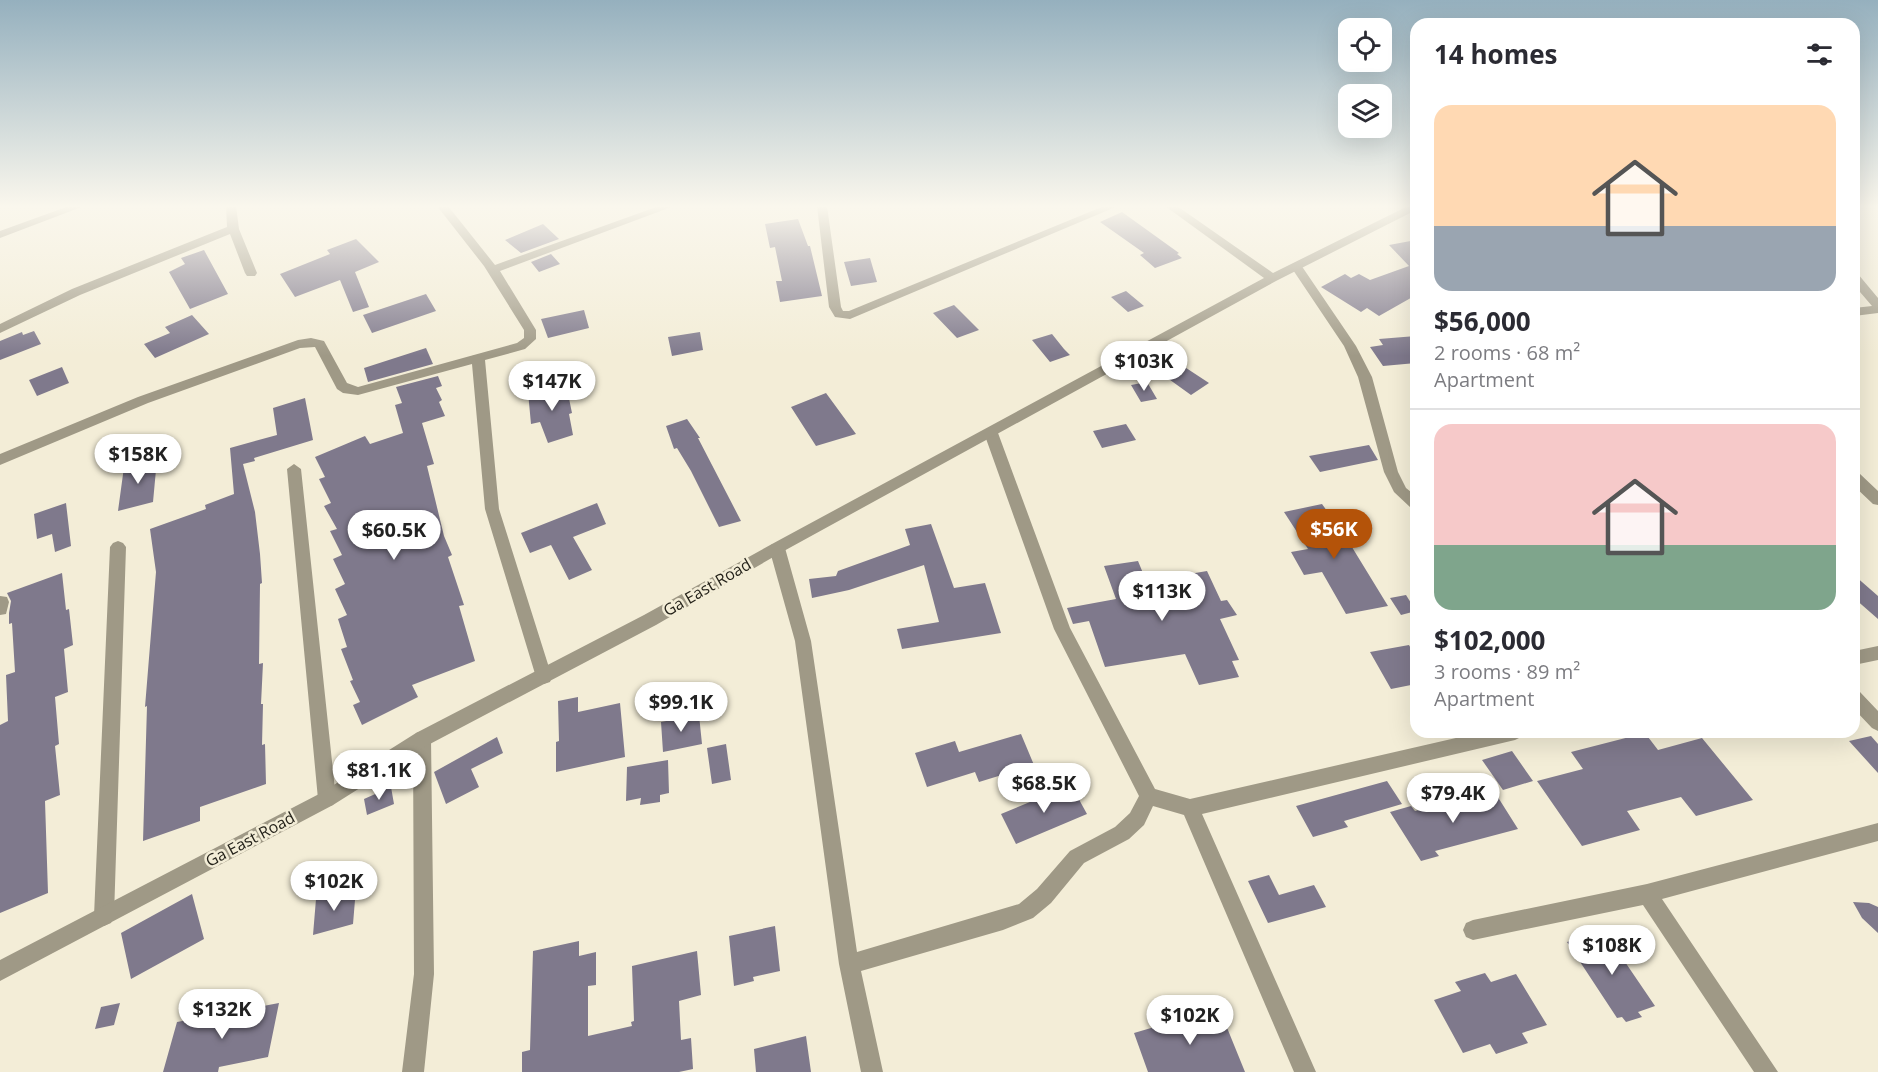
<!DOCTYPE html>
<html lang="en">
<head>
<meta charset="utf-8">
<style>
	:root { --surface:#fff; --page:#f7f7f7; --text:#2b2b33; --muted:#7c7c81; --line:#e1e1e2; --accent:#b45309 }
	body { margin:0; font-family:"Open Sans",sans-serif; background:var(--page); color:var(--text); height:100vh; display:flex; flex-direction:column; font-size:22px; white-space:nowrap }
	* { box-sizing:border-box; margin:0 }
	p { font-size:20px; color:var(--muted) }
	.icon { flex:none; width:33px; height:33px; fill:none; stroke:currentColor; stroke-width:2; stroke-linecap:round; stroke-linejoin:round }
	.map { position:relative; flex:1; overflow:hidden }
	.details { position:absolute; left:1410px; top:18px; width:450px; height:720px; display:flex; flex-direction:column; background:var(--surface); border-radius:18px; box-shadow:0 6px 24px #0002 }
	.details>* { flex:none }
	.controls { position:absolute; left:1338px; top:18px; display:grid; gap:12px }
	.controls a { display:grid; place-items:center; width:54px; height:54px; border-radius:12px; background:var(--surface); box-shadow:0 6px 24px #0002; font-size:30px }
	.price { position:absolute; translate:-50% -51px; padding:0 14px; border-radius:21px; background:#fff; color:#222; font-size:20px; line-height:39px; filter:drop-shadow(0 2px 3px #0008) }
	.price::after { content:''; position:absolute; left:50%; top:36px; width:18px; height:14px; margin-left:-9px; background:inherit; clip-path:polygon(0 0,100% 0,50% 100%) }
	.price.active { background:var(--accent); color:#fff }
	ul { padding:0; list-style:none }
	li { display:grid; align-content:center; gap:12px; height:318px; padding:0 24px }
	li+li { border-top:2px solid var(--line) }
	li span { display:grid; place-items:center; height:186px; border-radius:18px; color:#555 }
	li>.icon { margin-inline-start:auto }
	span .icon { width:108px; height:108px; fill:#fffc; stroke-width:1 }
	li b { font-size:26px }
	h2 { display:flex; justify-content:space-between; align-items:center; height:72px; padding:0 24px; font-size:26px }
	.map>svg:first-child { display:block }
	.building { fill:#7f798c }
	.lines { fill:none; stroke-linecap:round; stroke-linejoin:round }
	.minor { fill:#9f9986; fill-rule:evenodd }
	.tertiary { fill:#9f9986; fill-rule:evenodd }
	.labels { text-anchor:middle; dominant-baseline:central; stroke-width:5; stroke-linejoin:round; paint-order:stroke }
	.street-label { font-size:16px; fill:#24221a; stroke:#f3edd7 }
</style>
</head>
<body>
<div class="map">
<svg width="1878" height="1072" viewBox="0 0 1878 1072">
	<rect width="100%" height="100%" fill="#f3edd7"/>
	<path class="building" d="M1122,212l57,41 -2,1 5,4 -27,10 -15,-13 4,-2 -44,-31z
		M798,219l10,27h2l12,50 -42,6 -4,-21h6l-7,-34 -5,1 -5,-24z
		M543,224l16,15 -38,14 -16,-13z
		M356,239l23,23 -24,10 14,35 -16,5 -13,-32 -45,17 -15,-23 50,-20 -3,-4z
		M1416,240v55l-37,21 -12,-8 -6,4 -40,-25 24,-13 6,4 8,-4 11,6 39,-14 -20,-21z
		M204,250l24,44 -38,15 -21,-37 16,-8 -4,-6z
		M551,254l9,10 -21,8 -8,-10z
		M870,258l7,24 -26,4 -7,-24z
		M1126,291l18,15 -16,6 -17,-15z
		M426,294l10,17 -64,22 -9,-18z
		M954,305l25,25 -22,8 -24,-25z
		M584,310l5,18 -41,10 -7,-19z
		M192,315l17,19 -54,24 -11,-14 26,-11 -5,-6z
		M34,331l7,13 -41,16v-19l22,-9 1,3z
		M700,332l3,18 -31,6 -4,-19z
		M1052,334l12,15 6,6 -20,7 -18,-22z
		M1416,336v27l-33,3 -13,-19 13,-2 -4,-6z
		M426,348l7,16 -65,18 -4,-14z
		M1177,362l32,21 -18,12 -32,-23z
		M62,367l7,16 -32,13 -8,-16z
		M438,376l4,10 -6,2 6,12 -3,2 6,14 -23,7 12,41 -7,2 17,70 8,19 -4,2 16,48 -5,1 16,55 -63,24 6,12 -56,28 -9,-20 7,-3 -10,-21 3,-1 -12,-31 6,-2 -9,-28 9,-4 -12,-26 10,-5 -12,-25 9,-4 -12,-24 7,-2 -13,-23 7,-3 -12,-24 6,-2 -10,-20 50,-21 5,8 33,-11 -8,-28 7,-2 -6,-16z
		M1147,382l10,17 -16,3 -10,-17z
		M566,384l6,29 -3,1 4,21 -25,8 -8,-21 -9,2 -3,-32z
		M826,393l30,41 -40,12 -25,-39z
		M305,398l8,42 -59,18 1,3 -12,3 12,48 5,42 2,29 -2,1 -1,80 4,-1 -2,41h2l-1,41 3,-1 1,40 -66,23v14l-57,20 4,-135 -2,1 11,-135 -6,-43 56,-20 -1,-4 29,-11 -4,-46 47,-13 -4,-27z
		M687,419l13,19h-2l43,83 -22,6 -28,-56 -14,-23 -3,1 -8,-23z
		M1126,424l10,16 -34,8 -9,-17z
		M1369,445l9,15 -58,12 -11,-16z
		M157,459l-4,43 -35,9 6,-44z
		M66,503l5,43 -16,6 -3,-18 -15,5 -3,-25z
		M597,503l9,21 -33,13 19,33 -23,10 -18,-35 -21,8 -9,-20z
		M1322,504l25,35 41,67 -42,8 -24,-42 -18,3 -13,-23 17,-3 -24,-37z
		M931,524l23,64 31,-5 16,50 -99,16 -5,-20 42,-7 -15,-57 -75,25 -37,8 -3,-19 27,-3 2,-5 72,-26 -5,-16z
		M1138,561l7,17 25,-5 2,4 35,-6 14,30 6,-1 10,15 -17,4 19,41 -7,1 7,16 -40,8 -14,-31 -80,13 -16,-46 -16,3 -6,-16 49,-9 -12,-33z
		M62,573l4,37 3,-1 4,36 -9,4 4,43 -13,5 4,47 -4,2 5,49 -15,6 3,92 -48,20v-188l8,-4 -2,-46 9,-3 -3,-49 -3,1v-11l2,-12 -4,-8z
		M1854,575l24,21v23l-24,-21z
		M1406,595l10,16 -15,4 -11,-17z
		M1409,645l7,13v26l-25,5 -21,-37z
		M578,697v15l42,-9 5,54 -69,15v-30l3,-1 -1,-40z
		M699,715l3,29 -39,8 -2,-30z
		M1645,733l13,17 44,-12 51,62 -57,16 -15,-19 -54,14 13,19 -58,16 -45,-65 46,-12 -12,-17z
		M1021,734l13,31 -55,17 -4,-10 -48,15 -12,-34 40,-12 4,11z
		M1871,736l7,8v29l-29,-32z
		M497,737l6,16 -32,16 8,18 -33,17 -12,-32z
		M726,744l5,36 -19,4 -5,-36z
		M1512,751l21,30 -30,9 -21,-30z
		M668,760l1,33 -9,2v7l-20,3 1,-7 -15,3 1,-34z
		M1387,781l15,23 -58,17 4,6 -35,10 -17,-31z
		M1071,785l16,29 -71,30 -15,-30z
		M391,787l3,17 -27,11 -3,-16z
		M1494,791l24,38 -83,22 4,5 -18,5 -31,-49 21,-6 4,5z
		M1269,875l10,20 35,-10 12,22 -58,16 -20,-42z
		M356,888l-3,36 -40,11 3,-36z
		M192,894l12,45 -73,40 -10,-46z
		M1853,902l16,1 9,4v26l-16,-15z
		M775,926l5,45 -27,6 1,4 -20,5 -5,-50z
		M1606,934l49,72 -17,6 4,5 -16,5 -4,-5 -5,1 -50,-76 22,-7 3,3z
		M579,941v15l17,-4v33l-8,1v50l44,-10 -1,-4 3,-1 -2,-55 65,-15 4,44 -22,6 2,39 10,-2 2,31 -14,3h-157v-20l8,-2 3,-99z
		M1485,973l6,9 25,-8 31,51 -25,8 6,10 -32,11 -6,-10 -27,9 -29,-53 27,-9 -6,-9z
		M120,1003l-6,22 -19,4 6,-22z
		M279,1003l-11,54 -49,10 -1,5h-55l14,-50z
		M1219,1008l26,64h-97l-14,-39z
		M806,1036l5,36h-55l-2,-23z"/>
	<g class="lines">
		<path class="minor" d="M69,206h15l-84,32v-7z
			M226,206h10l3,23 18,44 -2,3h-8l-2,-3 -15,-39 -150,61 -80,38v-9l72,-35 155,-62z
			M437,206h11l47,59 164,-59h15l-174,65 36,59v9l-11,10 -40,11 14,149 53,168 -2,5 -6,2 -6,-2 -2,-5 -51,-168 -13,-145 -114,31 -15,-2 -6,-4 -22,-42 -15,1 -152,55 -148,62v-11l138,-57 160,-57 13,-2 13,3 23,42 11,4 159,-44 7,-5v-8l-40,-64z
			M817,206h10l14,101 2,4h6l255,-105h14l-268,113 -15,-2 -6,-10z
			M1297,263l4,2 55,81 16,31 26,95 8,16 10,8v13l-5,-1 -17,-16 -10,-20 -26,-95 -14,-31 -53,-79z
			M1854,273l4,1 20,24v15l-24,3v-8l18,-2 -18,-21z
			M991,428l7,5 72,195 85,161 35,10 292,-67h42l-3,5 -6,3 -313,74 114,258h-22l-110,-257 -31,-9 -9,19 -15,14 -45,24 -33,40 -18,15 -30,12 -142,41 22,101h-22l-22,-108 -44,-323 -26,-93 3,-4h10l3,4 26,93 46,311 162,-48 18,-15 33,-38 45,-24 15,-14 9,-17 -85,-167 -70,-196z
			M294,464l7,5 35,330 -3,6 -6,2 -6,-2 -3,-6 -31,-330z
			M1854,472l5,1 19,18v14l-5,-1 -19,-18z
			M118,541l5,2 3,4 -12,369 -3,7 -7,3 -7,-3 -3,-7 16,-369 3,-4z
			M0,596l7,1 2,5 -3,12 -6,1z
			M1878,646v14l-24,5v-14z
			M1854,690l6,2 18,19v20l-6,-3 -18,-19z
			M422,731l6,2 3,6 3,235 -10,98h-22l12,-98 -1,-235 3,-6z
			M1878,823v18l-216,58 116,173h-24l-111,-167 -170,35 -7,-3 -3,-7 3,-7 7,-3 174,-36z"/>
		<path class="tertiary" d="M1165,206h12l96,67 135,-67h8v4l-140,71 -494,271 -126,73 -228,120 -95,60 -333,176v-21l321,-167 95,-60 228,-118 128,-71 492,-266z"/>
	</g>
	<linearGradient id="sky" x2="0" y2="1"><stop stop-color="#95b0be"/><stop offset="0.58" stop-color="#faf7ed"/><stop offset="1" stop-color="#faf7ed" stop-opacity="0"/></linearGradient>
	<rect width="1878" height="356" fill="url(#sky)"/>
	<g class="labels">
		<g class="street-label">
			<text transform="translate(707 587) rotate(-30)">Ga East Road</text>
			<text transform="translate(250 839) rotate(-28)">Ga East Road</text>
		</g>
	</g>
</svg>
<div class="controls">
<a><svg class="icon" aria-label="locate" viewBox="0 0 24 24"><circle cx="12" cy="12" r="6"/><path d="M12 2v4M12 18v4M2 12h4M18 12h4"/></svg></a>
<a><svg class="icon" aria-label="layers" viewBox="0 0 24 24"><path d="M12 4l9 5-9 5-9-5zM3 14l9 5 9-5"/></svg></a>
</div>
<b class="price" style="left:1144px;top:392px">$103K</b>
<b class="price" style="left:552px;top:412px">$147K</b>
<b class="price" style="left:138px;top:485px">$158K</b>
<b class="price active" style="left:1334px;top:560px">$56K</b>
<b class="price" style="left:394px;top:561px">$60.5K</b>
<b class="price" style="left:1162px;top:622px">$113K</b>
<b class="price" style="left:681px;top:733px">$99.1K</b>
<b class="price" style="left:379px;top:801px">$81.1K</b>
<b class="price" style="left:1044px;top:814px">$68.5K</b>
<b class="price" style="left:1453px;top:824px">$79.4K</b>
<b class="price" style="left:334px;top:912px">$102K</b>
<b class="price" style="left:1612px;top:976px">$108K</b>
<b class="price" style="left:222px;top:1040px">$132K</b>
<b class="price" style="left:1190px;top:1046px">$102K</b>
<section class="details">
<h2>14 homes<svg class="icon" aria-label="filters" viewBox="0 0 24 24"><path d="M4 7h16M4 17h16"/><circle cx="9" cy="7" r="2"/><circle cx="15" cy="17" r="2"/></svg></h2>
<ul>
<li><span style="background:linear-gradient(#ffd9b3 65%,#9aa5b1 0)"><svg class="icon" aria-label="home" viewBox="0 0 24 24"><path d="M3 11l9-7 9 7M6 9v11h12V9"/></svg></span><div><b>$56,000</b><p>2 rooms · 68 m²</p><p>Apartment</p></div></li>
<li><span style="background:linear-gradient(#f6c9c9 65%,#7fa58c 0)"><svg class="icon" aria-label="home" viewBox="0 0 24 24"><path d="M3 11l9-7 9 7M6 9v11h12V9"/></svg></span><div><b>$102,000</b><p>3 rooms · 89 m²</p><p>Apartment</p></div></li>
</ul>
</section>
</div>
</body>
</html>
